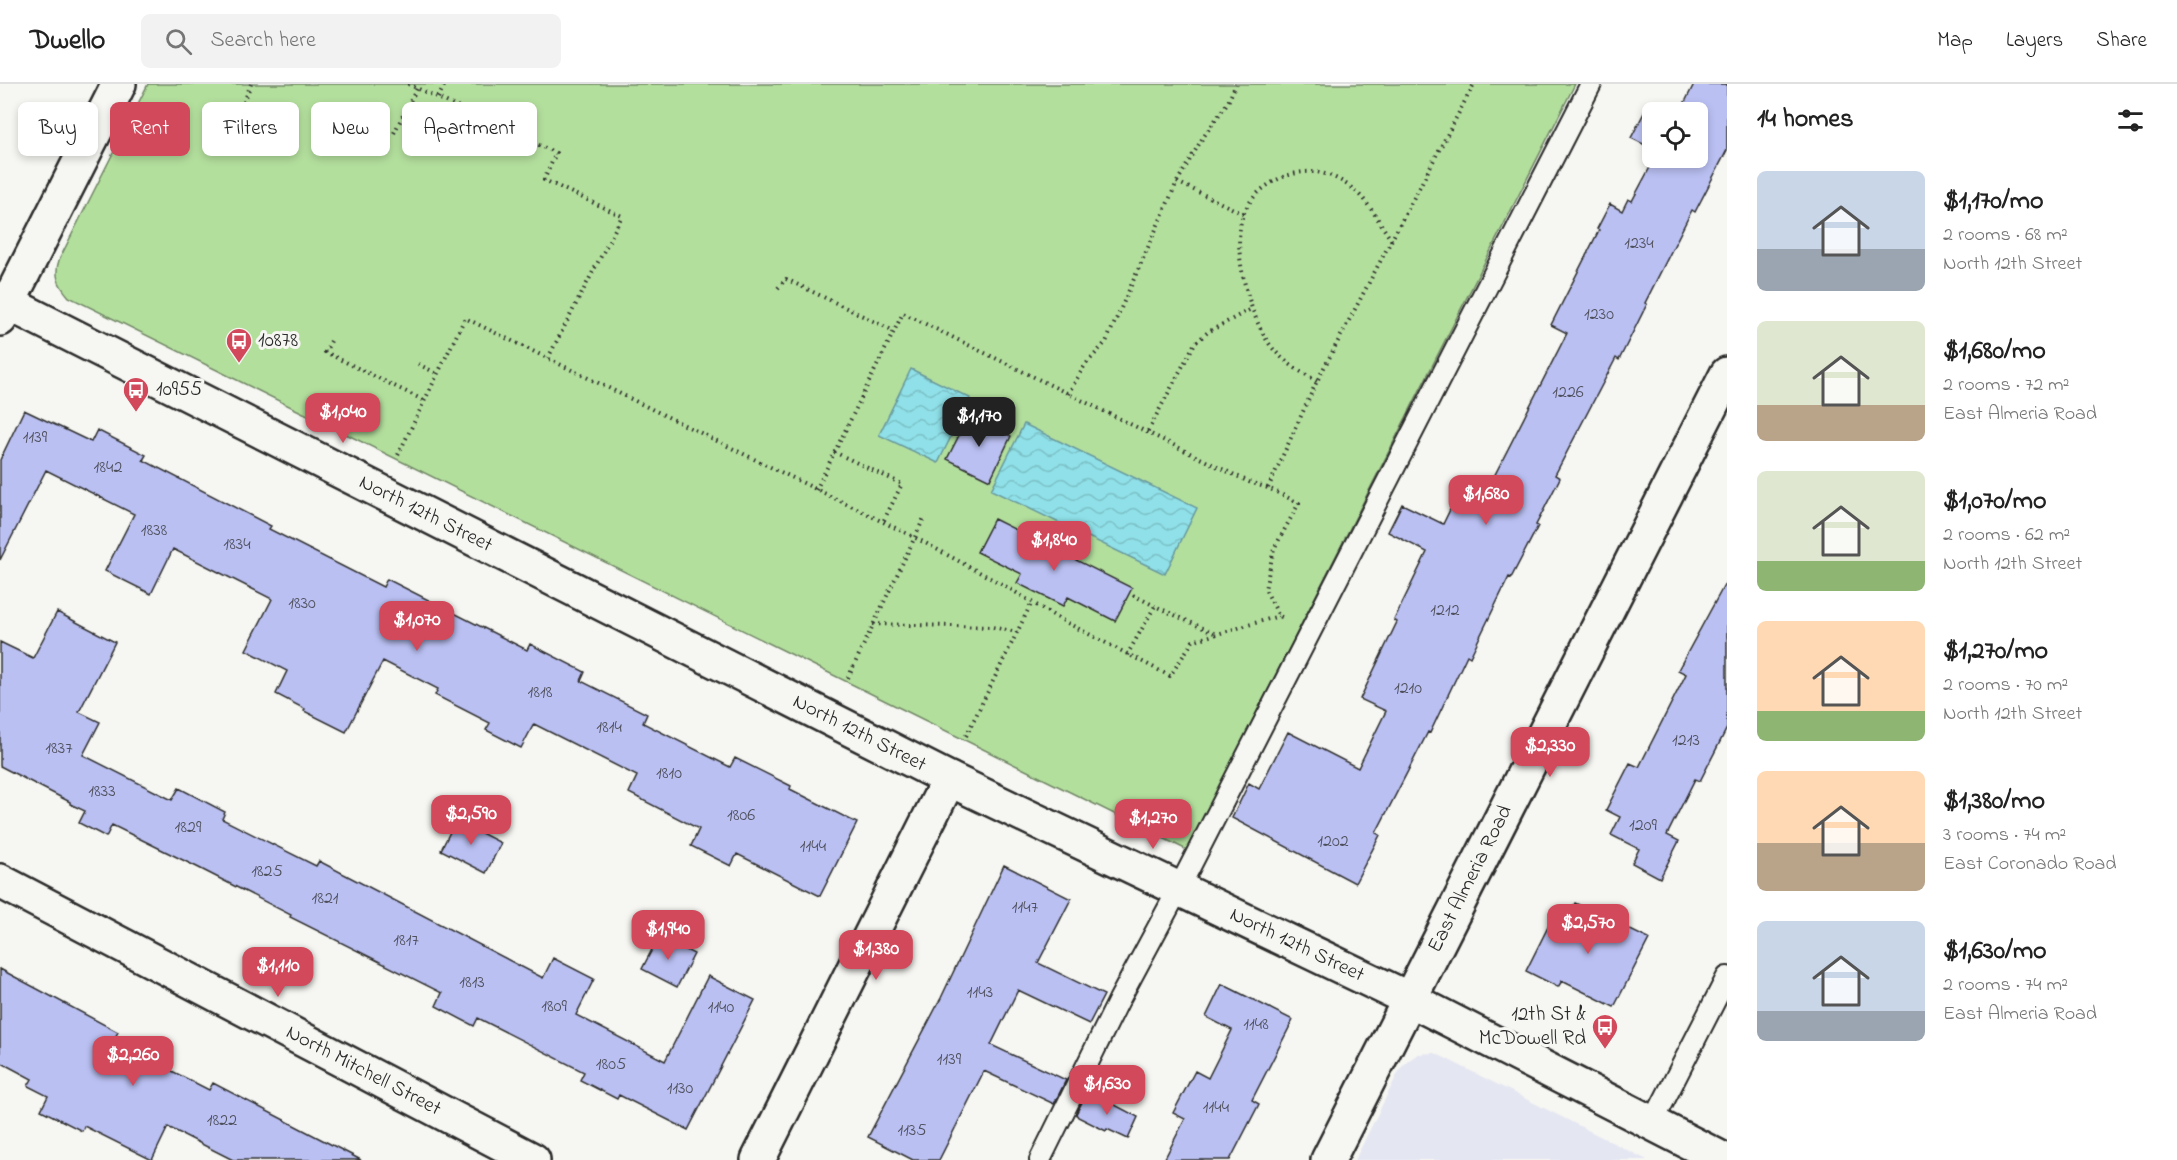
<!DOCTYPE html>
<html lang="en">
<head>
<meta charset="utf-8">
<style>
	:root { --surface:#fff; --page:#f2f2f2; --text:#222; --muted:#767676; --line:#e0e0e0; --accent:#d1495b }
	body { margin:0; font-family:"Indie Flower",sans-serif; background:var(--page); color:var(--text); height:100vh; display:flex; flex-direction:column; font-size:22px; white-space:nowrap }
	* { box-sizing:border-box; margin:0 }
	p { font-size:20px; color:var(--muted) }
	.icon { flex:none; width:33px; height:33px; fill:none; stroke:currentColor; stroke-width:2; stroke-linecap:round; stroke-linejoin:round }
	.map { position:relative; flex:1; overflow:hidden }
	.side { display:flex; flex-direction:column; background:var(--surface); width:450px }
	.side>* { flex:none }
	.hud { position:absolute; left:18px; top:18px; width:570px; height:54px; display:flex; gap:12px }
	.tools { position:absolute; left:1642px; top:18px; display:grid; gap:12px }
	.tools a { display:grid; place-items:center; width:66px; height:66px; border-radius:9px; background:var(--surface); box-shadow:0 3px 9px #0003; font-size:30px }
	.price { position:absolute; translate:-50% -51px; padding:0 14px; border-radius:12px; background:var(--accent); color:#fff; font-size:20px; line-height:39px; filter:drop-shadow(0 2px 3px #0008) }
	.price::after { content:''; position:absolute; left:50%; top:36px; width:18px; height:14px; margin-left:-9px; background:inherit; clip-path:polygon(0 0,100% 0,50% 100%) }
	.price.on { background:#222; color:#fff }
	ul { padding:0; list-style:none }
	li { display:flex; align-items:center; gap:18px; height:150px; padding:0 30px }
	li span { display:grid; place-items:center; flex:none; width:168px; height:120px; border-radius:9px; color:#555 }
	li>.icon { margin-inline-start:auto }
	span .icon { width:72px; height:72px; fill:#fffc; stroke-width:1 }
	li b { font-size:26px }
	h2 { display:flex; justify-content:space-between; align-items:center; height:72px; padding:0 30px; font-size:26px }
	.tag { padding:0 21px; border-radius:9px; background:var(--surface); box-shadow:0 3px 9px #0003; font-size:21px; line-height:54px }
	.tag.on { background:var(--accent); color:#fff }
	header { display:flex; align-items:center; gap:36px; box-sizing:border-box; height:84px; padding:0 30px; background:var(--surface); border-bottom:2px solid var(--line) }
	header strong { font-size:28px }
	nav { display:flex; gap:33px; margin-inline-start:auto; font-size:21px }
	.search { width:420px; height:54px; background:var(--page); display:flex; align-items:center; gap:15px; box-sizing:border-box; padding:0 21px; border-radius:9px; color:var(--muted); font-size:22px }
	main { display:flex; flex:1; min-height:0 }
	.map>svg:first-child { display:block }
	.built { fill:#e4e6f2 }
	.green { fill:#b3df9d; stroke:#6f8564; stroke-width:1.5 }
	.water { fill:url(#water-waves); stroke:#67989c; stroke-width:1.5 }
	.building { fill:#bac0f2; stroke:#2b2b2b; stroke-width:1.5 }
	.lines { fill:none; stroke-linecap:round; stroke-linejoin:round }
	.service-casing { stroke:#2b2b2b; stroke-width:24 }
	.minor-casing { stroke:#2b2b2b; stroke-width:38 }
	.tertiary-casing { stroke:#2b2b2b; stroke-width:38 }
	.path { stroke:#2b2b2b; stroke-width:4; stroke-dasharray:1.5 4.5; stroke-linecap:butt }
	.service { stroke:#f6f6f2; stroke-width:20 }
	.minor { stroke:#f6f6f2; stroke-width:33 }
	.tertiary { stroke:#f6f6f2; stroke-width:33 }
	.labels { text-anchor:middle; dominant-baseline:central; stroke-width:6; stroke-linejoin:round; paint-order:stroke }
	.number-label { font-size:18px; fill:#4f505d }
	.poi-label { font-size:21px; fill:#2b2b2b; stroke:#f6f6f2; text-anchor:start }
	.street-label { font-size:21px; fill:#2b2b2b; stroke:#f6f6f2 }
</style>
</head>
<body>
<header>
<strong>Dwello</strong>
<div class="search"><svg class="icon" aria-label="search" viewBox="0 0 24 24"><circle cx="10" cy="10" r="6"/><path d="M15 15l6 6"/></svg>Search here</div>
<nav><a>Map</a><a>Layers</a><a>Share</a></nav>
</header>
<main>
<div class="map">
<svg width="1727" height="1076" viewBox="0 0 1727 1076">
	<defs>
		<pattern id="water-waves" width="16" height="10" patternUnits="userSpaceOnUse" patternTransform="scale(1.5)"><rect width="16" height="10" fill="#8fe0e8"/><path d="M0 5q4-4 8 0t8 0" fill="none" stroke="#7cc0c7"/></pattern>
	</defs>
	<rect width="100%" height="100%" fill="#f6f6f2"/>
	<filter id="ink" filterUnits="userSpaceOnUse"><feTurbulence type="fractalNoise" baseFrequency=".0167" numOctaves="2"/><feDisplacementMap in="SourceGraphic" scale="12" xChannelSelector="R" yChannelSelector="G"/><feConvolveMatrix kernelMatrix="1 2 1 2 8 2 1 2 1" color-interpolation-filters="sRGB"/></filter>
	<g filter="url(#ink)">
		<path class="built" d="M1435,969l212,107h-292l45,-91 8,-8 10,-7z"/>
		<path class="green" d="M148,0h1427l-388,766 -1118,-553c-11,-13 -15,-21 -10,-37z"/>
		<path class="water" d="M911,285l59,29 -32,65 -59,-28z
			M1024,340l173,84 -32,66 -174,-84z"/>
		<path class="building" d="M1694,0h33v66l-32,62 -3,-2 -47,93 2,1 -28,56 -3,-2 -61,117 5,3 -24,47 2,1 -27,52 -2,-1 -39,80 -3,-2 -37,78 -2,-1 -52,101 4,2 -25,48 -123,-65 17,-35 10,6 29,-57 70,36 28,-57 -26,-12 37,-77 -3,-2 33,-68 -39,-20 14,-28 41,20 18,-37 22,11 84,-165 -16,-8 48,-95 -2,-1 13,-25 12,7 6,-12 4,2 23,-43h43v-46h-18z
			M1645,27l8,4v34l-22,-11z
			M24,326l67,32 6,-12 49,25 -3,5 128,66 -2,3 114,58 4,-8 140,71 3,-6 55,28 -4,9 66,33 -4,9 87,44 5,-9 56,28 -1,3 67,34 -37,73 -83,-42 -6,12 -40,-20 8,-17 -70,-36 8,-17 -103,-52 -13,24 -35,-18 4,-7 -55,-28 3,-6 -55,-28 -37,71 -42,-21 1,-2 -29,-15 11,-23 -41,-21 26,-51 -99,-50 -22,45 -46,-23 29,-57 -88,-44 -46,90v-100z
			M969,332l42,20 -21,44 -43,-21z
			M994,435l138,69 -17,33 -47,-24 -5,9 -46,-23 5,-9 -45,-22z
			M1727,496v148l-27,53 -5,-2 -28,56 12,6 -19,37 -28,-15 7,-14 -28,-14 9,-18 -14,-7 24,-47 9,4 47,-93 -8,-4z
			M57,528l58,30 -36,70 21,10 -17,33 89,45 7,-12 46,24 -3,7 94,47 3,-5 224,117 10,-20 41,21 -18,36 89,46 43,-85 47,24 -67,130 -69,-35 -2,4 -37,-19 4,-8 -106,-54 -4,8 -38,-20 6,-13 -152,-76 1,-2 -94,-48 -85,-42 -6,12 -27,-14 6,-12 -15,-7v-2l-70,-36v-124l33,16z
			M456,736l45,23 -15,30 -45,-23z
			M1004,781l67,34 -33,64 66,32 -15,29 -71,-34 -27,55 75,35 -12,24 -70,-33 -45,89h-26l-45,-23 73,-139z
			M1575,819l74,36 -35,68 -52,-26 -4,6 -32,-16 26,-52 12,6z
			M659,852l35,18 -17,33 -35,-18z
			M0,885l118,63 -5,9 96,49 4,-7 148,77h-128l-65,-33 -16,33 -68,-34 -2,5 -41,-21 7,-14 -20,-10 4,-7 -32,-17z
			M1222,900l71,36 -41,80 7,4 -29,56h-66l21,-41 -12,-6 22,-42 13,7 24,-48 -26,-13z
			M1088,1007l50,26 -10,22 -21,-10 -1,2 -28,-14 -2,-3z"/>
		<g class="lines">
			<g class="service-casing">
				<path id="service" d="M1652,1040l75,-147
					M1040,1076l79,-160 59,-110 413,-806"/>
			</g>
			<g class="minor-casing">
				<g id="minor">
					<path d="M0,235l119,-235"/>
					<path id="s1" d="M0,797l533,279"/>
					<path d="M758,1076l191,-381"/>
					<path id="s2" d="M1328,1076l399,-786"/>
				</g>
			</g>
			<g class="tertiary-casing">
				<g id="tertiary">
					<path id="s3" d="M0,215l949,480 460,220 315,161"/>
				</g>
			</g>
			<path class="path" d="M408,0l148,69 -12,27 78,36 -74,142
				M438,14l7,-14
				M244,18l7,-18
				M394,49l23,-45
				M1177,98l67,32
				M778,204l8,-9 108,52
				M331,257l-6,11 100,49
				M418,280l20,10
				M1317,297c-18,-10 -37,-21 -49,-39 -19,-29 -37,-94 -25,-127 10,-27 43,-45 70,-43 13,0 31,9 41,18 16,13 26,34 38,51
				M1068,310l17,-29 21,-23 71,-160 25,-43 26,-37 8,-18
				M1148,347l47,-88 13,-11 43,-23
				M834,368l68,32 -19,38
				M398,371l67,-137 449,219 93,50 49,30 114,59 23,-35 86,-25
				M1268,404l49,-107 157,-297
				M816,406l87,-177 346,169 19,6 31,15 -25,46 -9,40 14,27 7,3
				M1133,511l22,11
				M873,540l119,3 25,5
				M1127,571l28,-49 59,27
				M848,594l76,-160
				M966,652l66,-134"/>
			<use href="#service" class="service"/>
			<use href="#minor" class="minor"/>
			<use href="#tertiary" class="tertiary"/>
		</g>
	</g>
	<defs>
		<g id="bus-pin" transform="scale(1.35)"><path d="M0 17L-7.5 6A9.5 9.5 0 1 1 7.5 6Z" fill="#d1495b" stroke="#f6f6f2"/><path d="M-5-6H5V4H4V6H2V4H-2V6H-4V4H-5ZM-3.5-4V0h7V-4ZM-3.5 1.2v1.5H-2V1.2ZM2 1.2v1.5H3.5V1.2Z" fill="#fff"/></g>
	</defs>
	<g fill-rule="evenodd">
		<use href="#bus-pin" x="239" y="257"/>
		<use href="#bus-pin" x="136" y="306"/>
		<use href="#bus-pin" x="1605" y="943"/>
	</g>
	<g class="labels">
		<g class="number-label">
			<text x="1639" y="160">1234</text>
			<text x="1599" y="231">1230</text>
			<text x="1568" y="309">1226</text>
			<text x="35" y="354">1139</text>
			<text x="108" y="384">1842</text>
			<text x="154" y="447">1838</text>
			<text x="237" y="461">1834</text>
			<text x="302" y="520">1830</text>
			<text x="1445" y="527">1212</text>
			<text x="1408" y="605">1210</text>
			<text x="540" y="609">1818</text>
			<text x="609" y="644">1814</text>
			<text x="1686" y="657">1213</text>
			<text x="59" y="665">1837</text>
			<text x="669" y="690">1810</text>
			<text x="102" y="708">1833</text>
			<text x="741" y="732">1806</text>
			<text x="1643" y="742">1209</text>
			<text x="188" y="744">1829</text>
			<text x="1333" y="758">1202</text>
			<text x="813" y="763">1144</text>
			<text x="267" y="788">1825</text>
			<text x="325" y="815">1821</text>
			<text x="1025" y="824">1147</text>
			<text x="406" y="857">1817</text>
			<text x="472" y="899">1813</text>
			<text x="980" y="909">1143</text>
			<text x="554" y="923">1809</text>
			<text x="721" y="924">1140</text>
			<text x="1256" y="941">1148</text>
			<text x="949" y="976">1139</text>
			<text x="611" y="981">1805</text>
			<text x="680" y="1005">1130</text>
			<text x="1216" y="1024">1144</text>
			<text x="222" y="1037">1822</text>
			<text x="912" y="1047">1135</text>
		</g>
		<g class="poi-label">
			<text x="258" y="257">10878</text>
			<text x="156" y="306">10955</text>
			<text x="1586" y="931" text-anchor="end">12th St &amp;<tspan x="1586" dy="24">McDowell Rd</tspan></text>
		</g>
		<g class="street-label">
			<text stroke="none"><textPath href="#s3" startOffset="477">North 12th Street</textPath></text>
			<text stroke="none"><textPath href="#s3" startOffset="963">North 12th Street</textPath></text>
			<text stroke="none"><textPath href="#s2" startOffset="315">East Almeria Road</textPath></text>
			<text stroke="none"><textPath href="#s3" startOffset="1449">North 12th Street</textPath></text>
			<text stroke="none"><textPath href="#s1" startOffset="410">North Mitchell Street</textPath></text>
		</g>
	</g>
</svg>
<div class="tools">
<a><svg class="icon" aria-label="locate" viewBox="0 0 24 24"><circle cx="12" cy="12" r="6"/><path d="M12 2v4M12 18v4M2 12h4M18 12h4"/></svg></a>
</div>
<b class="price" style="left:343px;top:360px">$1,040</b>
<b class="price on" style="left:979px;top:364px">$1,170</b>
<b class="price" style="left:1486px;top:442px">$1,680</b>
<b class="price" style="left:1054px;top:488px">$1,840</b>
<b class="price" style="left:417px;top:568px">$1,070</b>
<b class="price" style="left:1550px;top:694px">$2,330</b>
<b class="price" style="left:471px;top:762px">$2,590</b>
<b class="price" style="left:1153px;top:766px">$1,270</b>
<b class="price" style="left:1588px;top:871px">$2,570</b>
<b class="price" style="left:668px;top:877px">$1,940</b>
<b class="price" style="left:876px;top:897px">$1,380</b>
<b class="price" style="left:278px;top:914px">$1,110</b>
<b class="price" style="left:133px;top:1003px">$2,260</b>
<b class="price" style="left:1107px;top:1032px">$1,630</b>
<div class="hud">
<a class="tag">Buy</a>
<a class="tag on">Rent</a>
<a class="tag">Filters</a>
<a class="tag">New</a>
<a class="tag">Apartment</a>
</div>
</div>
<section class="side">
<h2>14 homes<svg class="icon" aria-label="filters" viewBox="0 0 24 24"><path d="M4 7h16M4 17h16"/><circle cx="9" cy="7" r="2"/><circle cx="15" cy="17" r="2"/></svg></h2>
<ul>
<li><span style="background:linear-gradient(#c9d6e8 65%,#9aa5b1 0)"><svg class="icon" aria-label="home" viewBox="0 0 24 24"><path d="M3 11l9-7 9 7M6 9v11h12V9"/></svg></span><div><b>$1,170/mo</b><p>2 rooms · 68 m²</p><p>North 12th Street</p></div></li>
<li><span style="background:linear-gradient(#dfe7d0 70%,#b9a48a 0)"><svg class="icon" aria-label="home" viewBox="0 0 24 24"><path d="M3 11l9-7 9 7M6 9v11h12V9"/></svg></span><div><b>$1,680/mo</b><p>2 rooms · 72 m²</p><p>East Almeria Road</p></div></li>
<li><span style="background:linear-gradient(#dfe7d0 75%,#8fb573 0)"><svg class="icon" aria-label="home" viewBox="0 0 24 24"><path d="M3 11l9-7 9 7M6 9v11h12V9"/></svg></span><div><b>$1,070/mo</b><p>2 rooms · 62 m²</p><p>North 12th Street</p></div></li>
<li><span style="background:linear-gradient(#ffd9b3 75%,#8fb573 0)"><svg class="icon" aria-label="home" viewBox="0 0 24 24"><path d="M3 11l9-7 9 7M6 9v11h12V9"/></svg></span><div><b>$1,270/mo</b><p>2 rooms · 70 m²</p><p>North 12th Street</p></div></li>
<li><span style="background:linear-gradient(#ffd9b3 60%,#b9a48a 0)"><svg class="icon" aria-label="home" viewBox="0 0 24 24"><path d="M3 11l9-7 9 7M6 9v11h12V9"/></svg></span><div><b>$1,380/mo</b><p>3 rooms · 74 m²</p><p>East Coronado Road</p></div></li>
<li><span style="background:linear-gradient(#c9d6e8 75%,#9aa5b1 0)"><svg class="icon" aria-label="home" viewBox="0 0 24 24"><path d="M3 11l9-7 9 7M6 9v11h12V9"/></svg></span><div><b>$1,630/mo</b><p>2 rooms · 74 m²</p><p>East Almeria Road</p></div></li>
</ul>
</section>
</main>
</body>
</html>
